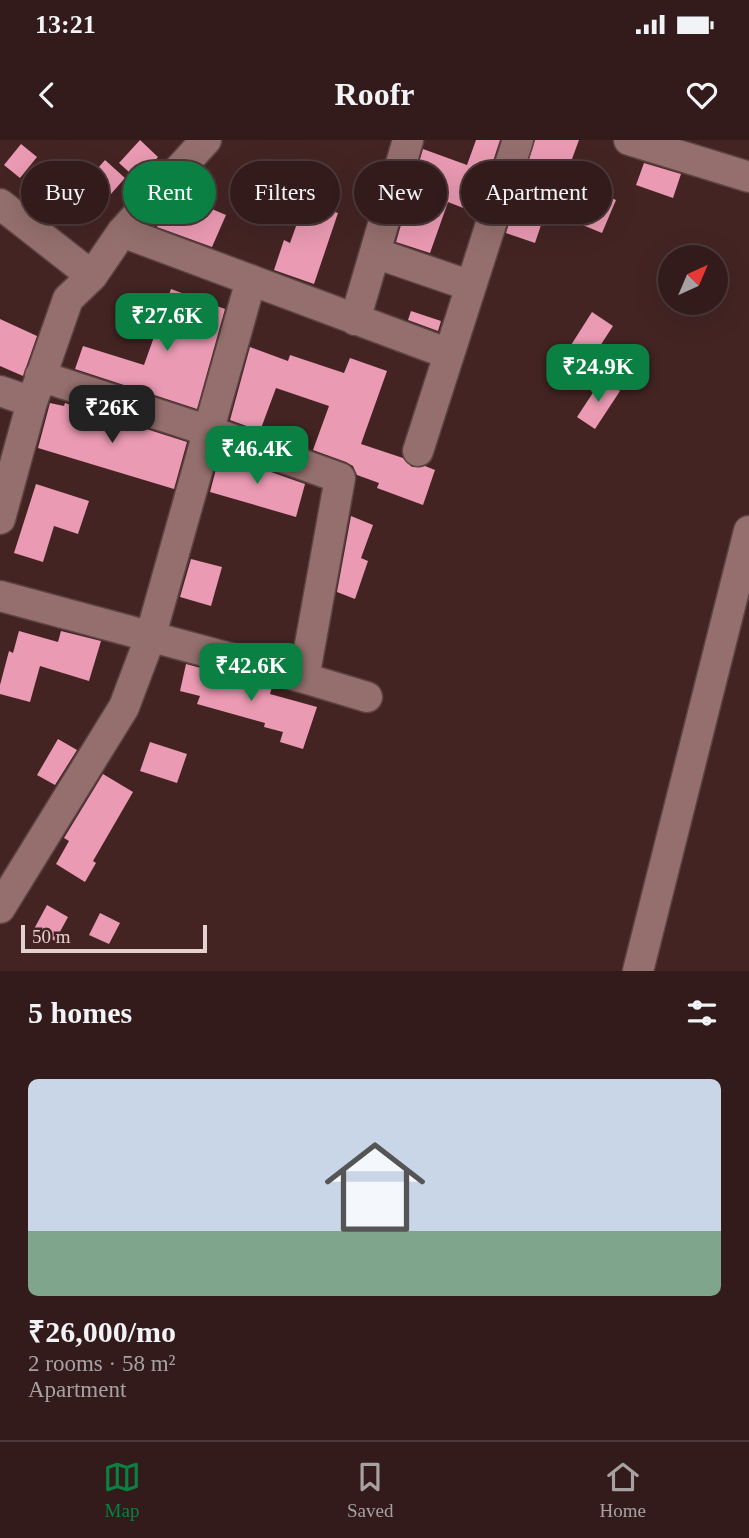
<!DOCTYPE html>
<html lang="en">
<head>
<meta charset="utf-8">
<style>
	:root { --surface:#321b1a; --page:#3d2827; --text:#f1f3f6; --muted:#a8a1a2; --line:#4d3939; --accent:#0b8043 }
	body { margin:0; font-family:Georgia,serif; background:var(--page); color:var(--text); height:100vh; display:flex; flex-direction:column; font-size:26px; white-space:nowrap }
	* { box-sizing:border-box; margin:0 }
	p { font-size:23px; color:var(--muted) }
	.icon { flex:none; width:38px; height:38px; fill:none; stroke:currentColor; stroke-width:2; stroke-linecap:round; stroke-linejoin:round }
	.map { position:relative; height:831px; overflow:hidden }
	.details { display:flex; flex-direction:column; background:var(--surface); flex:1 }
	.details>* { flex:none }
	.banner { position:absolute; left:21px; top:21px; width:707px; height:63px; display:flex; gap:14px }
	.needle { width:46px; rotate:44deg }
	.fabs { position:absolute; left:658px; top:105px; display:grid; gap:14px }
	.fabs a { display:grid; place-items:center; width:70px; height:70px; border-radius:50%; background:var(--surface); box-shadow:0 7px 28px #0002,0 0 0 2px var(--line); font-size:35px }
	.scale { position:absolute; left:21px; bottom:18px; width:186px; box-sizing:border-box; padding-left:7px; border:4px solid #e5d1cf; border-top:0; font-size:19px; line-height:24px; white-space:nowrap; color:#e5d1cf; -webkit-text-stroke:5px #432423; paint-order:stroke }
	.price { position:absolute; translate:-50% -60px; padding:0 16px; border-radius:14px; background:var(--accent); color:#fff; font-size:23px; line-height:46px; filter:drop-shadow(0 2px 4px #0008) }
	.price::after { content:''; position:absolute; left:50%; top:42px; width:21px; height:16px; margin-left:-10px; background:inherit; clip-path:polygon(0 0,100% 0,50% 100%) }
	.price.on { background:#222; color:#fff }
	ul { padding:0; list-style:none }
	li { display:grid; align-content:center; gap:14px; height:371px; padding:0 28px }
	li+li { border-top:2px solid var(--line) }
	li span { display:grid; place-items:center; height:217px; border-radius:10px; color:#555 }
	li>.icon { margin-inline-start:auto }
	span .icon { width:126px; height:126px; fill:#fffc; stroke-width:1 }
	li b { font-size:30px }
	h2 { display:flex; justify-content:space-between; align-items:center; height:84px; padding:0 28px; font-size:30px }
	.pill { padding:0 24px; border-radius:32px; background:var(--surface); box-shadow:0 7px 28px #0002,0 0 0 2px var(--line); font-size:24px; line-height:63px }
	.pill.on { background:var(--accent); color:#fff }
	.status { display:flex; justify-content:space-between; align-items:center; height:49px; padding:0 35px; background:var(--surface); direction:ltr }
	.status svg { height:19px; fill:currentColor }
	header { display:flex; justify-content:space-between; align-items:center; height:91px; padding:0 28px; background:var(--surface); font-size:32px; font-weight:600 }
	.dock { display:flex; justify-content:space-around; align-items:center; height:98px; border-top:2px solid var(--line); background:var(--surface); font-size:19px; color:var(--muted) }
	.dock a { display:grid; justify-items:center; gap:4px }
	.dock .on { color:var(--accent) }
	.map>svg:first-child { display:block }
	.building { fill:#ea9ab3 }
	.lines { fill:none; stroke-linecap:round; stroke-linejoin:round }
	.minor-casing { stroke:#5d4343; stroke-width:33 }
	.minor { stroke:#946f6d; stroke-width:30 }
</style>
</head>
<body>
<div class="status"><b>13:21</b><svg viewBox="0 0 49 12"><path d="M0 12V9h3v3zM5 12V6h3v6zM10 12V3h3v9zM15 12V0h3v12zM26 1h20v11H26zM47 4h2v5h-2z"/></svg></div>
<header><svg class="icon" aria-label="back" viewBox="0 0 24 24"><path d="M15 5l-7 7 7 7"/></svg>Roofr<svg class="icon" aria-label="heart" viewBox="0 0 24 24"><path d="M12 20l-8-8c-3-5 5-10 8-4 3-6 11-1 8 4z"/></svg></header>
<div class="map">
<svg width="749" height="831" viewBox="0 0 749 831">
	<rect width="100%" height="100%" fill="#432423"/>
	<path class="building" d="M140,0l18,17 -20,23 -19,-17z
		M476,0h24l-24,73 -28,-11 -18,51 -34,-11 27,-93 44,16z
		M535,0h44l-14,38 51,22 -14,33 -56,-23 -11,33 -29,-10z
		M21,4l16,13 -17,21 -16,-13z
		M105,20l20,18 -14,16 -20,-18z
		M644,23l37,11 -8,24 -37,-13z
		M35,32l23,19 -15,20 -24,-20z
		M179,55l47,20 -14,32 -55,-20 6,-14z
		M305,61l33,12 -24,71 -40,-14 10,-30 6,3z
		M171,149l54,20 -28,100 -122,-40 8,-23 61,19z
		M411,171l30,10 -3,10 -30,-11z
		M592,172l21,14 -26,40 -21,-13z
		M0,179l37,17 -14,40 -23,-10z
		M250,207l38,14 2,-6 54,18 6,-15 37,13 -26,73 42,14 9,9 13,-1 10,4 -12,35 -46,-17 2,-5 -22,-8 -4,-9 -7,-4 -33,-12 16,-44 -53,-18 -16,43 -30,-11z
		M602,239l18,12 -25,38 -18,-12z
		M50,263l14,3 1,-3 122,39 -13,47 -136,-41z
		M220,314l85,30 -9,33 -86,-25z
		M36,344l53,17 -11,33 -24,-8 -11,36 -29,-9z
		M351,376l22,9 -12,33 7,3 -13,38 -18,-7z
		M191,419l31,8 -11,39 -31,-9z
		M19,491l39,11 3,-11 40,10 -12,40 -49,-15 -10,36 -30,-8v-9l9,-34 4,2z
		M186,524l86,23 -2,7 47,13 -14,42 -23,-7 3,-10 -19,-5 1,-4 -68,-19 3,-8 -20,-5z
		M58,599l19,11 -22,35 -18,-10z
		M150,602l37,12 -10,29 -37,-12z
		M103,634l30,18 -40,69 3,2 -11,19 -29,-18 13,-23 -5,-3z
		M47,765l21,12 -13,24 -21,-12z
		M100,773l20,10 -11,21 -20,-9z"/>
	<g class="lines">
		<g class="minor-casing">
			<path id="minor" d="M629,0l120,37
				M0,64l92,72
				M122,92l327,122
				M375,113l96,33
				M355,180l53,-180
				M40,236l169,55 131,47 -36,200
				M0,251l32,11
				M418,311l100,-311
				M0,379l32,-117 36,-103 24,-23 30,-44 84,-92
				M0,456l304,82 63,19
				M0,768l124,-201 26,-69 101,-358
				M638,831l111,-440"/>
		</g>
		<use href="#minor" class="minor"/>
	</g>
</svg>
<div class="fabs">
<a><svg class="needle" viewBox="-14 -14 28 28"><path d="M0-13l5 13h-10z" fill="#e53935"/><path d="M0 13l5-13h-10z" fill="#a8a1a2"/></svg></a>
</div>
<div class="scale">50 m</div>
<b class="price" style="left:167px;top:213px">₹27.6K</b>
<b class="price" style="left:598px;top:264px">₹24.9K</b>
<b class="price on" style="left:112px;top:305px">₹26K</b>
<b class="price" style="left:257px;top:346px">₹46.4K</b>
<b class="price" style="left:251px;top:563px">₹42.6K</b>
<div class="banner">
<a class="pill">Buy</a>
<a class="pill on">Rent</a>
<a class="pill">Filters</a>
<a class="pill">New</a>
<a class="pill">Apartment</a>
</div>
</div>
<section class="details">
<h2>5 homes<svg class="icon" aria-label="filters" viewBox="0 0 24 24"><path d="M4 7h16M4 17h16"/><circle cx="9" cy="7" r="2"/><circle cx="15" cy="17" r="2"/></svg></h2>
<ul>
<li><span style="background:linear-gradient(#c9d6e8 70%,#7fa58c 0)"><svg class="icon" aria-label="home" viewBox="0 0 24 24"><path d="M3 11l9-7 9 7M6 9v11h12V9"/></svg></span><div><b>₹26,000/mo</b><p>2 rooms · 58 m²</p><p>Apartment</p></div></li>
</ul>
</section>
<nav class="dock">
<a class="on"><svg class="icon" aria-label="map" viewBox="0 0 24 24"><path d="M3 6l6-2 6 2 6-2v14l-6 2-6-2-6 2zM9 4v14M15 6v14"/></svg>Map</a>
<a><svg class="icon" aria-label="saved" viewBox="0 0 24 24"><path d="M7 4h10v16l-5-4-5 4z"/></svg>Saved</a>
<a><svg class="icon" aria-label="home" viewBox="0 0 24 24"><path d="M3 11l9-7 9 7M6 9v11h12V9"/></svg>Home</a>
</nav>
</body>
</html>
